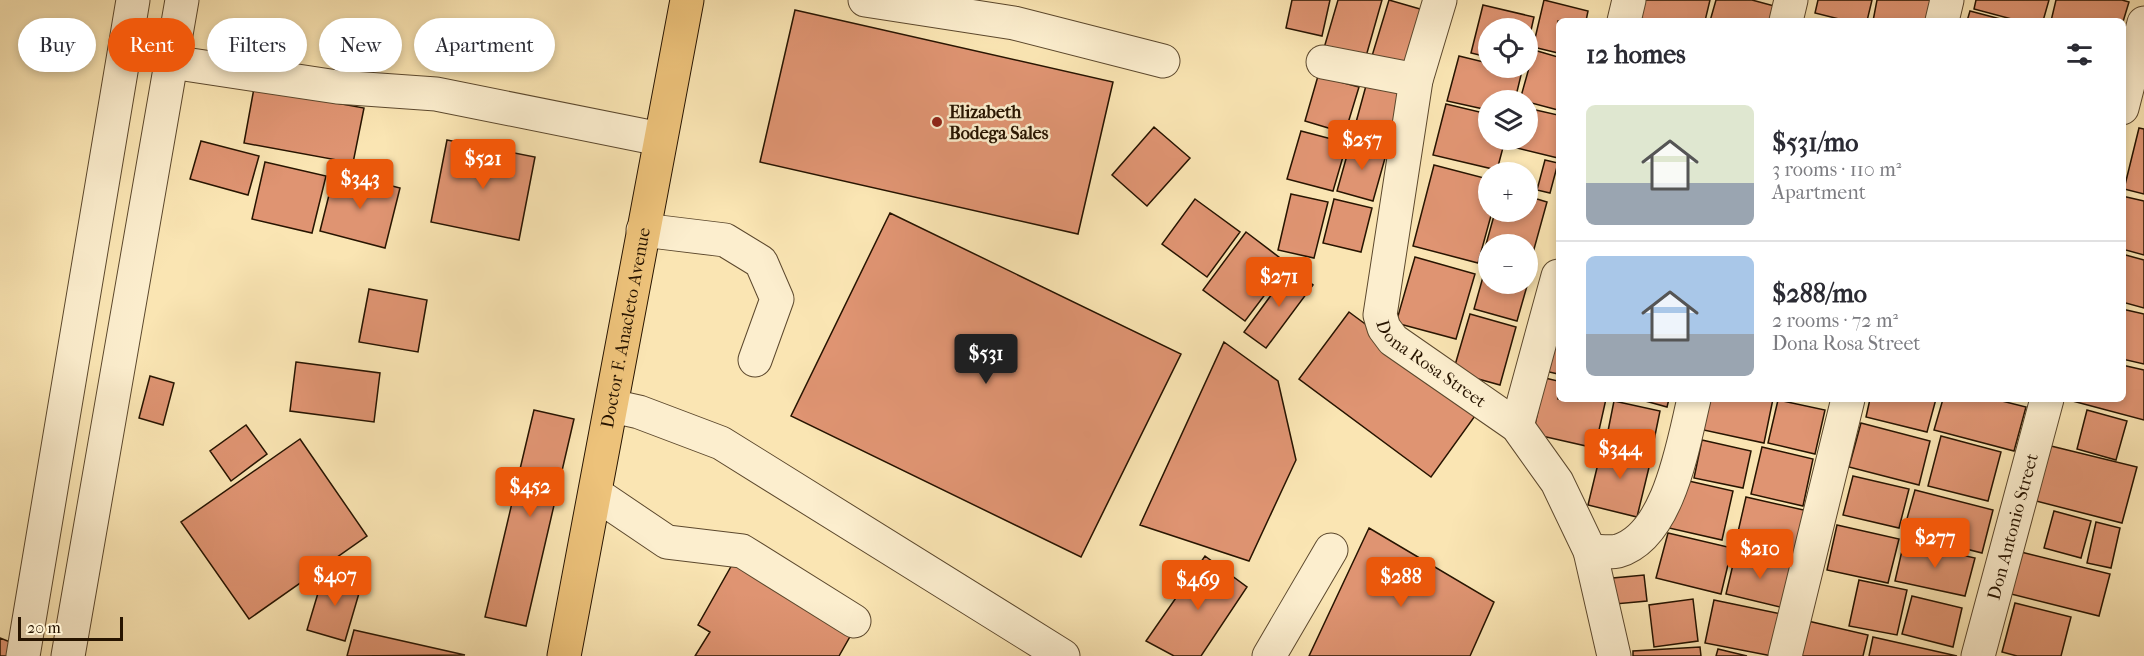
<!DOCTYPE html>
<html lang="en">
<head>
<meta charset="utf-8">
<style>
	:root { --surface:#fff; --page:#f7f7f7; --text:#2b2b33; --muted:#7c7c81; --line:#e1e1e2; --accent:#ea580c }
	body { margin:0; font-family:"IM FELL French Canon",serif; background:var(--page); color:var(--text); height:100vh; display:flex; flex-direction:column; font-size:22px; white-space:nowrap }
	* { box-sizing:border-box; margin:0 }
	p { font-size:20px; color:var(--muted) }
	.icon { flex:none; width:33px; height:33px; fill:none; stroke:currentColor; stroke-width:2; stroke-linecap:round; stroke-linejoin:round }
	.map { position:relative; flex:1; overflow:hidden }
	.drawer { position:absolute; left:1556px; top:18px; width:570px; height:384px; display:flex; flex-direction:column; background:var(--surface); border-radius:9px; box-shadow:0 3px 9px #0003 }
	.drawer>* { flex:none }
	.banner { position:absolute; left:18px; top:18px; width:570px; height:54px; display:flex; gap:12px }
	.tools { position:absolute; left:1478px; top:18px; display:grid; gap:12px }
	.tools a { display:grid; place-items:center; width:60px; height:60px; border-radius:50%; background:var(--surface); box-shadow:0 3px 9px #0003; font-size:30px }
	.scale { position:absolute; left:18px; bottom:15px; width:105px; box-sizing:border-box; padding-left:6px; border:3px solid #271400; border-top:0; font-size:16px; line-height:21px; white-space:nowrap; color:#271400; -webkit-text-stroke:4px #fceece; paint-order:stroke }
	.price { position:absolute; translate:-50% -51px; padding:0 14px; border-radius:6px; background:var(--accent); color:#fff; font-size:20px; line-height:39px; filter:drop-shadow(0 2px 3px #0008) }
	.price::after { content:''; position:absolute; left:50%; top:36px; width:18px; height:14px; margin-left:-9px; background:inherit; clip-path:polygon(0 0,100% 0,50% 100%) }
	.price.on { background:#222; color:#fff }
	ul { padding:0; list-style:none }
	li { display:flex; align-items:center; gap:18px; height:150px; padding:0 30px }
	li+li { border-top:2px solid var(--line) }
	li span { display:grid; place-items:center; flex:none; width:168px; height:120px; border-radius:9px; color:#555 }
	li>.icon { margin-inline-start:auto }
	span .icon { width:72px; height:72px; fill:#fffc; stroke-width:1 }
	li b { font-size:26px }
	h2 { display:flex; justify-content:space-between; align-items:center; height:72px; padding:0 30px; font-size:26px }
	.chip { padding:0 21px; border-radius:27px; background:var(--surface); box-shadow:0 3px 9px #0003; font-size:21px; line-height:54px }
	.chip.on { background:var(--accent); color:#fff }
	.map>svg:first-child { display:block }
	.building { fill:#df9472; stroke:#271400; stroke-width:1.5 }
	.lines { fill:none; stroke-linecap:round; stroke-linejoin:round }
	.minor-casing { stroke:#5c482d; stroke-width:35 }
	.major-casing { stroke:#271400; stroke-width:35 }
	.minor { stroke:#fceece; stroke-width:33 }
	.major { stroke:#edc27a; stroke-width:33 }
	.poi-dot { fill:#8f2418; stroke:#fceece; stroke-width:2 }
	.labels { text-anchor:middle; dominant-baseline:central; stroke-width:5; stroke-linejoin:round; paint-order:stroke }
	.poi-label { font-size:18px; font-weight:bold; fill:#271400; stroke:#fceece; text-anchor:start }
	.street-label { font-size:18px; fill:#271400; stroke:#fceece }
</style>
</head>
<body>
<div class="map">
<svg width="2144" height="656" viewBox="0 0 2144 656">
	<rect width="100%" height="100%" fill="#fae5b3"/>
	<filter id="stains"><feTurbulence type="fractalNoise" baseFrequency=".00333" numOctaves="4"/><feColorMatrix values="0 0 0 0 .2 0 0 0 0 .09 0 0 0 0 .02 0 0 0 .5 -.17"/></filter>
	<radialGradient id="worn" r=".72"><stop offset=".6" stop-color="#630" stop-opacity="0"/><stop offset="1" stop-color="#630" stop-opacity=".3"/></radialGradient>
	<path class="building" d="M1292,0h38l-8,36 -36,-8z
		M1338,0h44l-19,67 -41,-12z
		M1389,0l45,13 -18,56 -44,-13z
		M1544,0l44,11 -2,10h-28v32l-25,-6z
		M1635,0h75l-5,21h-52l-21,-5z
		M1716,0h36l26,7 -3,14h-65z
		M1818,0h54l-5,21h-20l-32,-8z
		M1877,0h57l-5,21h-56z
		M1976,0h73l-6,21h-24l-45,-12z
		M2056,0h66l7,2 -7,23v-4h-71z
		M1483,5l51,12 -7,31v-20h-39v29l-17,-4z
		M795,10l318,72 -35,152 -318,-72z
		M1970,11l38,10h-41z
		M1534,50l24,7v53l-38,-10z
		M1459,56l29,7v5l34,3 -7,29h-27v10l-41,-9z
		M1318,76l41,11 -14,46 -40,-12z
		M1367,82l38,10 -12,44 -38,-10z
		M254,88l110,20 -11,55 -109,-20z
		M1446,104l42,10v26h17l-8,30 -64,-15z
		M1527,108l31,7v43l-41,-10 2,-8h8z
		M1154,127l36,31 -43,48 -35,-31z
		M2139,128l5,1v65l-20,-5z
		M1301,131l46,12 -14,48 -46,-12z
		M447,140l88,17 -16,83 -88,-18z
		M201,141l58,15 -11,39 -58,-16z
		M1351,141l36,10 -14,50 -36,-10z
		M1545,160l13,3 -8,30 -13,-3z
		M265,162l61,14 -14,57 -60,-14z
		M1434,165l54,14v33h4l-14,51 -65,-17z
		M335,171l65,17 -15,60 -65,-17z
		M1291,194l37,8 -14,56 -36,-8z
		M1527,196l20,6 -16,58 -4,-1v-15h-39v5l-3,-1 10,-36h32z
		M2122,196l22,5v54l-22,-6z
		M1195,199l45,33 -33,45 -45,-33z
		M1334,199l38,9 -11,44 -38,-9z
		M890,213l291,141 -100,203 -290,-141z
		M1246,232l42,32 -43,57 -42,-31z
		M2122,254l22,6v48l-22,-6z
		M1415,257l60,17 -19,65 -60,-16z
		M1488,259v25h39v-21l6,2 -16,56 -43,-12z
		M1291,268l22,17 -47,63 -22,-16z
		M369,289l58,11 -9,52 -59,-10z
		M2122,309l22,5v50l-22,-5z
		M1349,312l131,97 -49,68 -132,-98z
		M1470,314l46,13 -16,58 -47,-13z
		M1558,329v45l-13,-3z
		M1224,342l54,39 18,79 -47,101 -109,-36z
		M296,362l84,11 -6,49 -84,-11z
		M2122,365l22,5v50l-79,-21h57z
		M150,376l24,7 -11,42 -24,-7z
		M1545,378l13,3v18h48l-11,49 -62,-14z
		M1638,399h31l-2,8z
		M1705,399h68l-9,44 -65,-14z
		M1870,399h66l-9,33 -61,-15z
		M1943,399h51l32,8 -12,44 -80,-21z
		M1778,400l47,10 -10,44 -47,-11z
		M1614,401l46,10 -8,39 -46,-9z
		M534,410l40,9 -48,207 -41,-9z
		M2087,410l40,11 -11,39 -39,-11z
		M1861,423l69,18 -11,44 -70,-18z
		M246,425l21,29 -36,27 -21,-30z
		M1941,436l60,16 -13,49 -60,-15z
		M300,439l67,97 -118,83 -68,-97z
		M1702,440l49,11 -8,37 -49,-10z
		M1603,443l49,12 -15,62 -49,-12z
		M2051,446l86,21 -15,56 -86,-22z
		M1762,447l51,12 -10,47 -52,-12z
		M1853,476l56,13 -10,39 -56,-13z
		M1680,479l53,12 -11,49 -53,-12z
		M1915,490l78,20 -11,43 -79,-20z
		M1746,497l62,14 -11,48 -62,-14z
		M2054,511l37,10 -10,37 -37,-10z
		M2096,522l24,6 -9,40 -24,-5z
		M1837,525l62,14 -11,44 -61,-13z
		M1369,528l125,74 -24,54h-161z
		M1668,533l64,15 -11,46 -65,-16z
		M1904,542l71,16 -10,38 -70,-15z
		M1736,552l58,13 -10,43 -58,-14z
		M2021,552l89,22 -11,42 -88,-22z
		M1205,556l42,31 -46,69h-27l-28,-15z
		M733,563l119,70 -13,23h-144l15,-24 -12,-7z
		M324,573l38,10 -17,58 -38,-11z
		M1644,575l3,26 -32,3 -2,-26z
		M1859,580l48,10 -10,45 -48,-9z
		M1912,596l50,12 -9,39 -51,-13z
		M1693,599l5,42 -44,6 -5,-42z
		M1714,600l67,14 -9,42 -67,-13z
		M2015,603l56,14 -10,39h-44l-15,-4z
		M1808,621l60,14 -5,21h-63z
		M354,630l111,25 -118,1z
		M1873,637l84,19h-88z
		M0,638l15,6 -4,12h-11z
		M1700,647l1,9h-68v-5z
		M1718,649l29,7h-31z"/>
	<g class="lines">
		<g class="minor-casing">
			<g id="minor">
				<path d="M865,0l149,23 149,38"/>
				<path id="s1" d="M1440,0l-24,80 -36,235 4,13 9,12 124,86 40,56 33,69 24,105"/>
				<path d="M1624,21l5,-21"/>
				<path d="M1786,21l5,-21"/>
				<path d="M1942,21l5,-21"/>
				<path d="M171,62l166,25 99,7 224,45"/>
				<path d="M1323,62l93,18"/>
				<path d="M2122,108l22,-85"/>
				<path d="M643,230l82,10 36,22 16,37 -22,61"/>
				<path d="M612,406l27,6 82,31 342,213"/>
				<path d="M1517,426l41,-150"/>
				<path d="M596,494l71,48 75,9 112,70"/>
				<path d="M1590,551c9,0 20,2 28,0 51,-15 65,-107 76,-152"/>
				<path d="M23,656l110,-656"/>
				<path d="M68,656l114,-656"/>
				<path d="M1269,656l62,-106"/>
				<path d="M1785,656l63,-257"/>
				<path id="s2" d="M1978,656l69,-257"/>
			</g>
		</g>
		<g class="major-casing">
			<g id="major">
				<path id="s3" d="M564,656l123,-656"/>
			</g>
		</g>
		<use href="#minor" class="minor"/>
		<use href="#major" class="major"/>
	</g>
	<circle class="poi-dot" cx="937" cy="122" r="6"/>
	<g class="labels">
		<g class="poi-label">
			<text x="949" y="112">Elizabeth<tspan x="949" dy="21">Bodega Sales</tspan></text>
		</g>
		<g class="street-label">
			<text stroke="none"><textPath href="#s3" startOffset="334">Doctor F. Anacleto Avenue</textPath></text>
			<text stroke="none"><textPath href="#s1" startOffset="394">Dona Rosa Street</textPath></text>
			<text stroke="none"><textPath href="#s2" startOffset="134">Don Antonio Street</textPath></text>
		</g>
	</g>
	<rect width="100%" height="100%" filter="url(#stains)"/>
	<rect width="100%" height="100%" fill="url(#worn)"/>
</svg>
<div class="tools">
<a><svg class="icon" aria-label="locate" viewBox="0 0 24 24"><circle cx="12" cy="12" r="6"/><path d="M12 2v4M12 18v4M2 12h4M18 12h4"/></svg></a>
<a><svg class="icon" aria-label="layers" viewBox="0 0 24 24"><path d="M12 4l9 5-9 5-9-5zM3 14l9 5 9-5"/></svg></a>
<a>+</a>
<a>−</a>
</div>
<div class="scale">20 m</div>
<b class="price" style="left:1362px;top:171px">$257</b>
<b class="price" style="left:483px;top:190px">$521</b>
<b class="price" style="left:360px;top:210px">$343</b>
<b class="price" style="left:1279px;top:308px">$271</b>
<b class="price on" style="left:986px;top:385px">$531</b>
<b class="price" style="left:1620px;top:480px">$344</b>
<b class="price" style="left:530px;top:518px">$452</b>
<b class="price" style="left:1935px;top:569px">$277</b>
<b class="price" style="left:1760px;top:580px">$210</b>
<b class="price" style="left:335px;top:607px">$407</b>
<b class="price" style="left:1401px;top:608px">$288</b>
<b class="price" style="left:1198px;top:611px">$469</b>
<div class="banner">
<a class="chip">Buy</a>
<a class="chip on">Rent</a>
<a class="chip">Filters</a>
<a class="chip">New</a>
<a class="chip">Apartment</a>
</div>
<section class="drawer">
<h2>12 homes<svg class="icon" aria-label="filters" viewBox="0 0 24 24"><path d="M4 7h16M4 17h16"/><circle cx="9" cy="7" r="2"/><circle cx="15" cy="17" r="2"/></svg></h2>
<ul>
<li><span style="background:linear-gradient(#dfe7d0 65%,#9aa5b1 0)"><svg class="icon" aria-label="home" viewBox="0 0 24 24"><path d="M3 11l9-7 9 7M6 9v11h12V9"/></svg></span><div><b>$531/mo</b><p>3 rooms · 110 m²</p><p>Apartment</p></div></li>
<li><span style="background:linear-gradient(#a9c7e8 65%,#9aa5b1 0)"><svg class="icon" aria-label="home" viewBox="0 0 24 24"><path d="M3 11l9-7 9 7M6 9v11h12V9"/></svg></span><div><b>$288/mo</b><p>2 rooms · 72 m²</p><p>Dona Rosa Street</p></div></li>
</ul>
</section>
</div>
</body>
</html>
